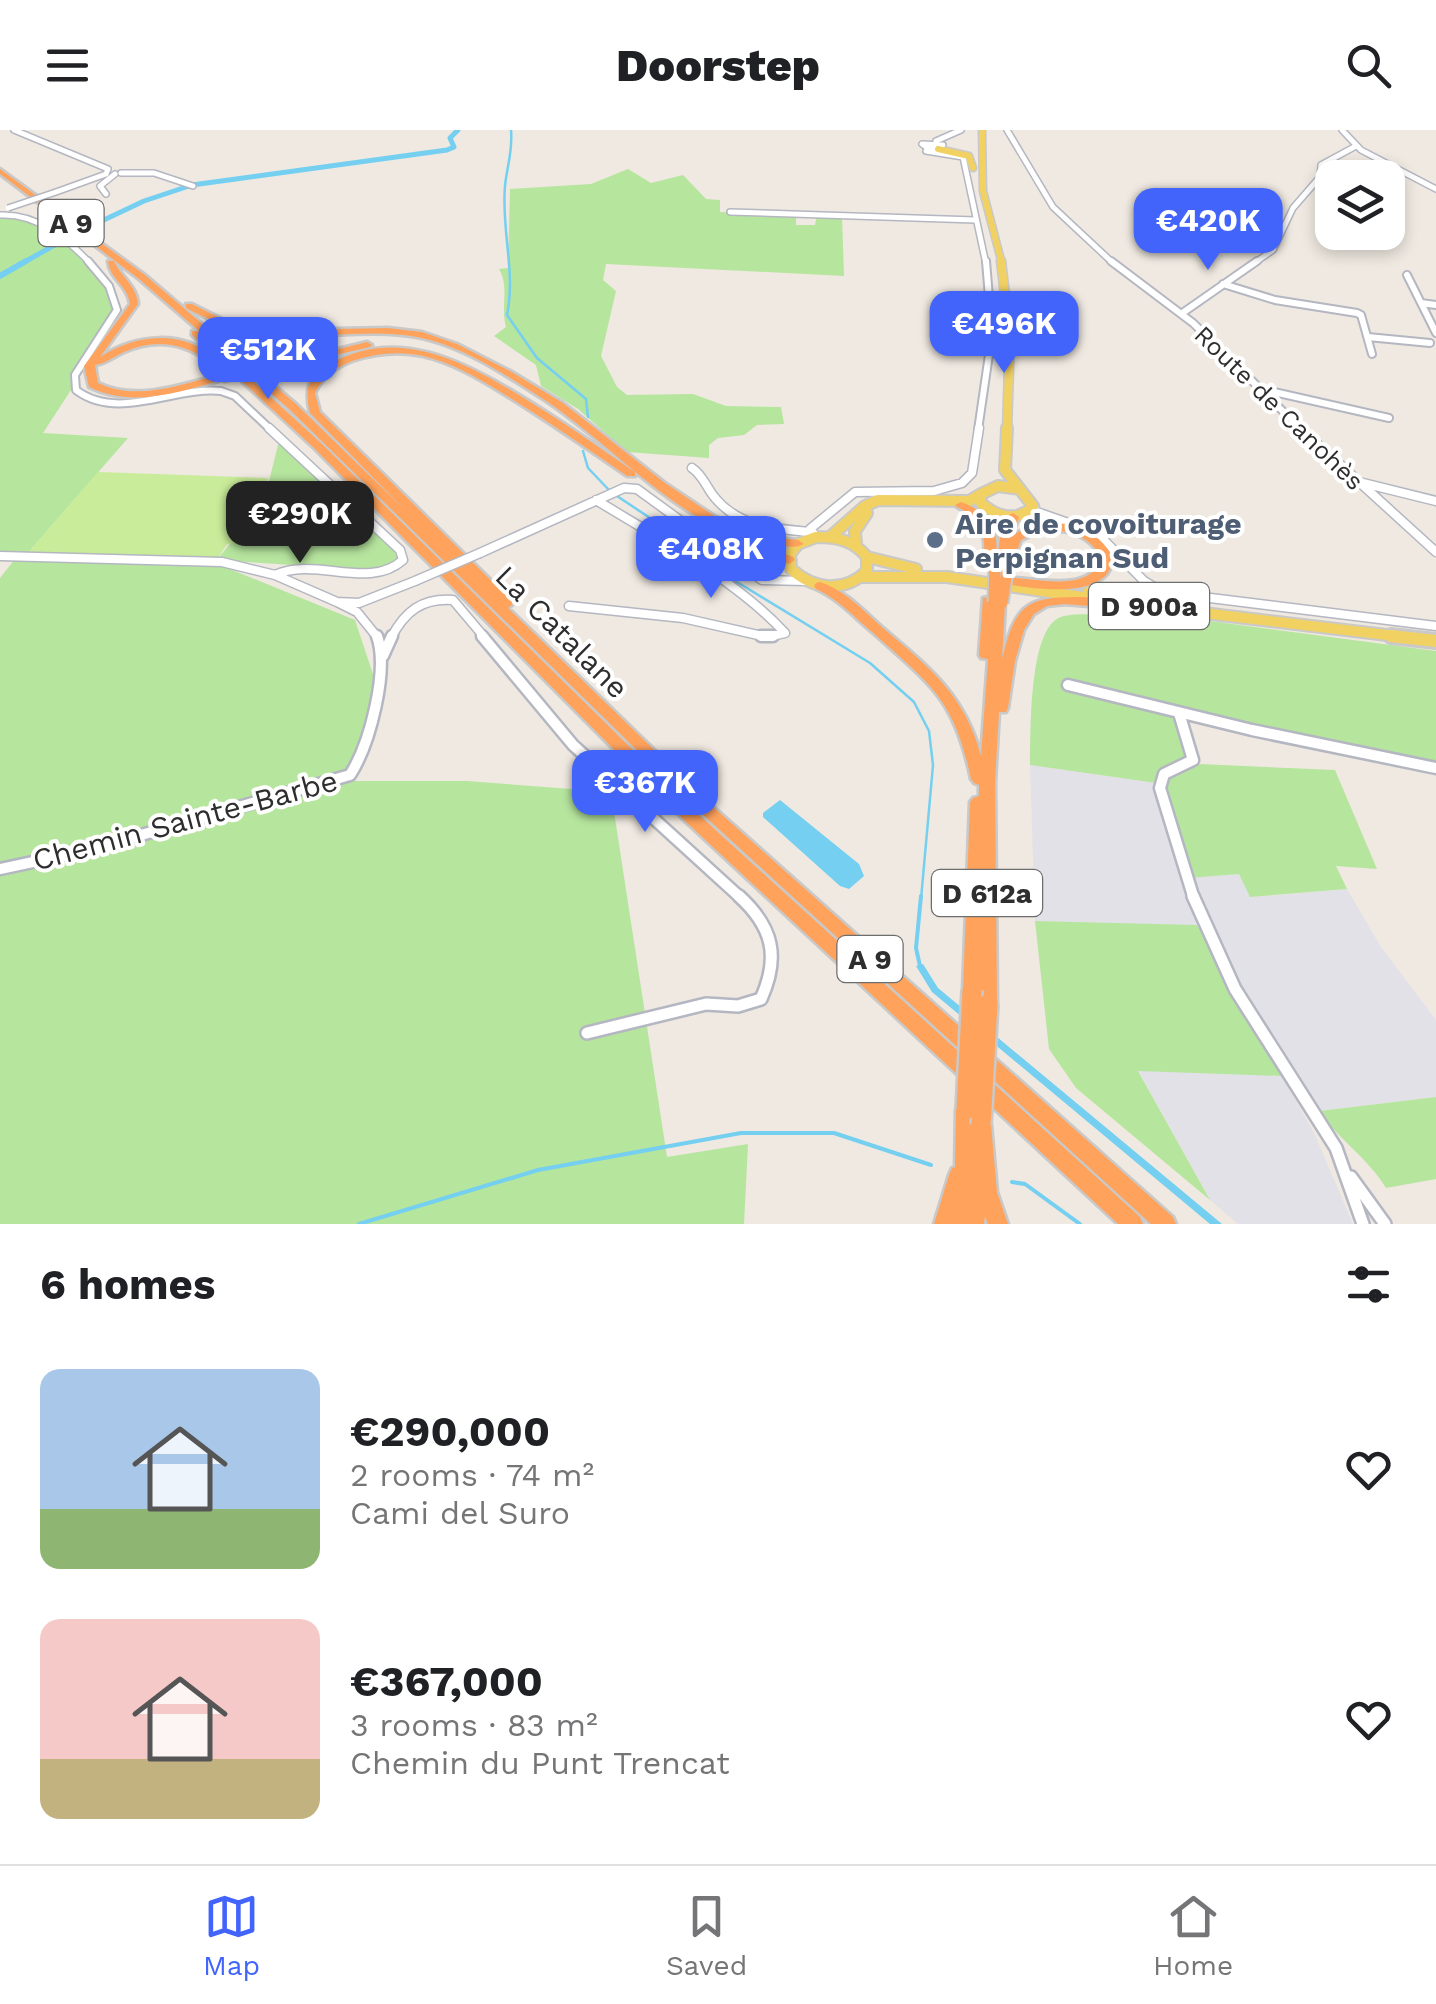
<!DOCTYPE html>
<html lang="en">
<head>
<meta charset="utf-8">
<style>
	:root { --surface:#fff; --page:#f6f6f6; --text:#202124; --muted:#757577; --line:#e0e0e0; --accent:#4264fb }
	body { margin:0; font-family:"Work Sans",sans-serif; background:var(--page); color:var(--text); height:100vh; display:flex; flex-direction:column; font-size:38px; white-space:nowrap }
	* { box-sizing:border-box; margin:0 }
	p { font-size:32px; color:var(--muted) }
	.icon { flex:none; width:55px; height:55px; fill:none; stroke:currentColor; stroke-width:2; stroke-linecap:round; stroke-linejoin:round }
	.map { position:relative; height:1094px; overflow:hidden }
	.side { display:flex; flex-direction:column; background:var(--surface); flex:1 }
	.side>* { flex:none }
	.fabs { position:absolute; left:1315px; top:30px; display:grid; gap:20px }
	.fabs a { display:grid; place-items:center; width:90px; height:90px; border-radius:20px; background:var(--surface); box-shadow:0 5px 15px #0003; font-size:50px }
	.price { position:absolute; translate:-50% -85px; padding:0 22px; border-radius:20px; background:var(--accent); color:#fff; font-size:32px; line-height:65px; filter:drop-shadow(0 2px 5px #0008) }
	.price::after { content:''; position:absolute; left:50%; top:60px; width:30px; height:22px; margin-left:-15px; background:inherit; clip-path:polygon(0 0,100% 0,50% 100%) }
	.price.selected { background:#222; color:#fff }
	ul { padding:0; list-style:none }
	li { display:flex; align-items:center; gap:30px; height:250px; padding:0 40px }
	li span { display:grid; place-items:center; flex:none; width:280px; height:200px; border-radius:20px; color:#555 }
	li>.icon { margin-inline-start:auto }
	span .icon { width:120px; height:120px; fill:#fffc; stroke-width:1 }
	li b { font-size:42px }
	h2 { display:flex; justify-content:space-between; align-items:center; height:120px; padding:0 40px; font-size:42px }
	header { display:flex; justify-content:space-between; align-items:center; height:130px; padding:0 40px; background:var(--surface); font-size:45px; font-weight:800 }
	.menu { display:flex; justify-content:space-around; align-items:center; height:140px; border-top:2px solid var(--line); background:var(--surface); font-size:28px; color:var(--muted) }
	.menu a { display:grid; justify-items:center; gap:5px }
	.menu .selected { color:var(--accent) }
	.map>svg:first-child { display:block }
	.industrial { fill:#e3e1e8 }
	.green { fill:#b6e59e }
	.pitch { fill:#c9ec9a }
	.water { fill:#75cff0 }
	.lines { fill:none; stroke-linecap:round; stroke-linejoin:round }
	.stream-far1 { stroke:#75cff0; stroke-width:2.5 }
	.stream { stroke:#75cff0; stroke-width:4 }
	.canal-far1 { stroke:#75cff0; stroke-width:5 }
	.canal { stroke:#75cff0; stroke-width:6 }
	.minor-far4-casing { stroke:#b4b7c1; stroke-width:8 }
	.minor-far3-casing { stroke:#b4b7c1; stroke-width:10 }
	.minor-far2-casing { stroke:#b4b7c1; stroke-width:11 }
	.minor-far1-casing { stroke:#b4b7c1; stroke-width:15 }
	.minor-casing { stroke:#b4b7c1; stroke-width:16 }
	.major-far3-casing { stroke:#c9c9c9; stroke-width:9 }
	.major-far2-casing { stroke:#c9c9c9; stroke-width:11 }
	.major-far1-casing { stroke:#c9c9c9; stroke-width:14 }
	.major-casing { stroke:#c9c9c9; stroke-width:18 }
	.highway-casing { stroke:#c9c9c9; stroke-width:5 }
	.minor-far4 { stroke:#fff; stroke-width:5 }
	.minor-far3 { stroke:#fff; stroke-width:6 }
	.minor-far2 { stroke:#fff; stroke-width:8 }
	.minor-far1 { stroke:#fff; stroke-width:10 }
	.minor { stroke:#fff; stroke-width:11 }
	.major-far3 { stroke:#f2d163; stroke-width:6 }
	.major-far2 { stroke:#f2d163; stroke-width:8 }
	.major-far1 { stroke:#f2d163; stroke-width:10 }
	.major { stroke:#f2d163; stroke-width:12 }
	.highway { fill:#ffa35c; fill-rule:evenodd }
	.minor-bridge-far1-casing { stroke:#b4b7c1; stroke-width:8; stroke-linecap:butt }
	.minor-bridge-casing { stroke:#b4b7c1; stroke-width:11; stroke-linecap:butt }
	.highway-bridge-far2-casing { stroke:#c9c9c9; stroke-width:14; stroke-linecap:butt }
	.highway-bridge-far1-casing { stroke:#c9c9c9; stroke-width:15; stroke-linecap:butt }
	.highway-bridge-casing { stroke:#c9c9c9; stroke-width:24; stroke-linecap:butt }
	.minor-bridge-far1 { stroke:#fff; stroke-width:5 }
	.minor-bridge { stroke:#fff; stroke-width:8 }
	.highway-bridge-far2 { stroke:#ffa35c; stroke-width:10 }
	.highway-bridge-far1 { stroke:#ffa35c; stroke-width:11 }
	.highway-bridge { stroke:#ffa35c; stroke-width:19 }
	.service-dot { fill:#5c6f8a; stroke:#fff; stroke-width:4 }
	.labels { text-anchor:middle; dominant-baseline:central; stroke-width:8; stroke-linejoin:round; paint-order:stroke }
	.far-street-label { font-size:25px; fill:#2e2e2e; stroke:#fff }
	.shield { fill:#fff; stroke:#6d6d6d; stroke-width:2.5 }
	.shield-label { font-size:28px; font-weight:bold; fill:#2e2e2e }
	.service-label { font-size:30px; font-weight:bold; fill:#4e5e75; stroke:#fff; text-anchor:start }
	.street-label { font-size:30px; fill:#2e2e2e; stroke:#fff }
</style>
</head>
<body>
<header><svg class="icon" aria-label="menu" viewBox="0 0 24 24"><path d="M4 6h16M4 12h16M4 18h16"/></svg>Doorstep<svg class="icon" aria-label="search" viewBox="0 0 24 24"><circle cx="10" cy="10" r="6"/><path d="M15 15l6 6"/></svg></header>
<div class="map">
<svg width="1436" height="1094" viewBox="0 0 1436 1094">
	<rect width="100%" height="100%" fill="#efe9e1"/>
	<path class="industrial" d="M1030,635l126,18 26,95 58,-4 11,23 96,-8 34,58 55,73v77l-117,14 -78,-121 -34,-64 -172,-5z
		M1138,940l144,6 33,59 38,89h-115l-28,-24z"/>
	<path class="green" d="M628,39l23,14 32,-8 23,24 14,1v12l76,2v11h19l2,-10 25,1 2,60 -238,-12 -3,16 13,11 -15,65 16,31 10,8 66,-1 33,12 55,1 3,17 -27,1 -13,10 -26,3 -9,7v13l-82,-6 -49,-43 -37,-23 -5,-21 -42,-29 12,-9c-6,-21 4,-39 -7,-58l9,-1 2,-79 81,-5z
		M0,85c34,0 84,39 105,66 6,8 7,20 10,30l-43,64 -1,15 -28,43 85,5 -101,116 -27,-1z
		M279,311l117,111 4,8 -16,11 -167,-11 47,-59z
		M15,429l205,6 135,55 20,60 -21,101h113l144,11 56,365 81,-13 -4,80h-744v-646z
		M1101,484l47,6 32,-3 256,34v114l-264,-51 15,46 -16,5 -15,18 -126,-18c1,-31 -2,-137 31,-148 12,-4 28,-2 40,-3z
		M1199,634l136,6 42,99 -41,-3 11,23 -97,8 -11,-23 -50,4 -25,-89 4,-12z
		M1035,791l162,4 85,151 -144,-5 72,129 -134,-112 -27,-39z
		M1436,967v82l-50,9c-18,-30 -47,-48 -67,-77z"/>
	<path class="pitch" d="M98,342l170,6 -18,64 -23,2 -10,16 -190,-6z"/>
	<path class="water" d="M780,670l79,64 5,12 -15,13 -9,-3 -77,-69v-4z
		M923,834l15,24 284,236h-12l-278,-232 -16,-26z"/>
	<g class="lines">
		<path class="stream-far1" d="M511,0c2,21 -4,36 -6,56 -4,43 11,86 2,129l30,43 49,41 2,18
			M583,321l5,17 21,22
			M617,366l75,50 45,36 133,81 44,39 15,29 4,34 -12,134"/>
		<path class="stream" d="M920,836l-4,-18 5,-52
			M1012,1052l13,2 55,40
			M359,1094l179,-54 203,-37h93l97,32"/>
		<path class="canal-far1" d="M89,97l55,-26 48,-16 255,-35 7,-3 -4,-9 8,-8
			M21,134l46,-26"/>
		<path class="canal" d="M0,146l26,-15"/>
		<g class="minor-far4-casing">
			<path id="minor-far4" d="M14,0l94,39 -2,5 -50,18
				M1007,0l46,77 61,57
				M1342,0l19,20 75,39
				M936,11l25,-11
				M929,19l-7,-5 21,1 -10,4
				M926,21l37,6 23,107
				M121,43h33l39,13
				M106,64l-6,-8 15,-12
				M730,82l245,8
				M0,85c37,-2 66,23 91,49
				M1253,134l20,-14 20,-42 27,-31 1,-12 35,-19"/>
		</g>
		<g class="minor-far3-casing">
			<path id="minor-far3" d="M88,131l21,25 8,24 -42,65 1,15c42,32 99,-4 145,1l14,5 36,34
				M1111,131l82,62 109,107
				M1407,145l29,58
				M1223,154l52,16 82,13 4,2 11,39
				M1421,173l15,2
				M1181,184l76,-53
				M1368,207l62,6
				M1267,265l7,-3 115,26
				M978,300l14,-96 -6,-73"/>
		</g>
		<g class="minor-far2-casing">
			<path id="minor-far2" d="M269,298l131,122 3,10c-35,31 -87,-4 -128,15
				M1300,298l136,124
				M692,338c12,8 14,20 24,31 25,29 60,30 95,33
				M1355,351l81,20
				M1031,380l66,23 47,48 18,11 274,34
				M816,407l-6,-8 45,-37 79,-1 28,-8 10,-10 7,-45
				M480,423l144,-65 13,1 125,91 43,1
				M0,426l222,6 53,13 62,27 22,1 56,-22
				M337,472l20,10 21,26
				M569,476l114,12 84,19 18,-4c-49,-53 -127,-95 -189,-133
				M391,508c14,-27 31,-40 62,-38l32,38"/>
		</g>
		<g class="minor-far1-casing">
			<path id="minor-far1" d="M482,506l91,109 169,154
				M761,506h12
				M383,526l9,-20
				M1068,555l184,45 184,38
				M1179,583l14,47 -29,14 -4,14 34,111
				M0,739l89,-19 261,-75c20,-31 39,-105 27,-139"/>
		</g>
		<g class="minor-casing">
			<path id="minor" d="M1193,766l42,93 101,159 27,76
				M587,903l119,-29 32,2 23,-7c19,-42 12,-72 -22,-103
				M1351,1047l34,47"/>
		</g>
		<g class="major-far3-casing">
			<path id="major-far3" d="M982,0l1,61 19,73
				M938,19l31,7 4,12"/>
		</g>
		<g class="major-far2-casing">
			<path id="major-far2" d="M1001,131l9,75 -3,94"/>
		</g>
		<g class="major-far1-casing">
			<path id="major-far1" d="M1007,298l-2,42 28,36c-15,17 -37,11 -52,-3v-9l17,-8 22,3
				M816,407c21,0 37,3 51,20v14c-23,22 -53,19 -76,-2l-1,-15 8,-10z
				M830,407l35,-31 13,-6 91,1 12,-7
				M856,415l-1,-14 12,-18
				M867,427l49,12
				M862,447h85l149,22
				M1088,462l76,10
				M1154,477l258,31"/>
		</g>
		<g class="major-casing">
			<path id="major" d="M1391,506l45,5"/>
		</g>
		<g class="highway-casing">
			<path id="highway" d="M0,39l145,106 151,129 110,107 -96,-98c-6,-26 -2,-36 22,-50 65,-36 131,-2 187,32 40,24 78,51 116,77v4h-8c-42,-29 -84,-58 -128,-85 -23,-14 -49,-29 -76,-35 -23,-5 -46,-3 -68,4 -17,6 -32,16 -40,33l5,19 192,189 1,3 -5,4 202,196 463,413 3,7h-25l-451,-412 -412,-404 -149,-129 -139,-105z
				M108,131h6c7,16 23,25 24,43l-38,53c36,-23 83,-28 116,2l-8,2c-26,-19 -55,-22 -84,-9 -11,5 -19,12 -29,13l3,18c39,19 84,1 124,-9l4,1v4c-45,12 -92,30 -137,8l-5,-21 46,-62c-2,-18 -21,-26 -22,-43z
				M186,174h6l32,16 29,7 33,3 102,-2 34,4 35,12 53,27 53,32 102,80 51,34 28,13 25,7 29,3 6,4c-9,5 -18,2 -29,1 -90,-10 -162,-102 -235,-148 -37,-24 -80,-52 -123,-60 -56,-10 -113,6 -168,-5 -23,-5 -42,-13 -63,-24z
				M192,201h6l124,113 376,370 442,403 3,7h-25l-432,-402 -372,-374 -122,-113z
				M367,212l5,3 -2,2 -101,23 -5,-3z
				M961,372c31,11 41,33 33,65h-8l-2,-3c1,-29 2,-43 -27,-57l-2,-2z
				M1013,383l6,4 -7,18c38,-20 81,-16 102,24 -2,5 -4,11 -7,15 -18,22 -72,15 -96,11l-2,-3 2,-3 4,-1c28,2 74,13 87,-19 -16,-31 -52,-35 -81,-19l-8,21h-8l-7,-6 3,-26 8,-14z
				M752,411l41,16 2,3 -6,4 -41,-16 -2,-3z
				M820,452c26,9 43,28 63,46 46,39 82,67 98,128l7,-97 -7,-1 -2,-3 4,-57 5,-1 6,4 5,-2 6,4 -3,56c5,-17 9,-39 23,-51 23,-21 104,-6 135,-4l6,4 -6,4 -95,-8 -18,2 -13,8 -10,16 -9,31 -7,47 -2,4h-7l-4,70 2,222 -3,6 -6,2 -6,-2 -3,-16 -7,4 -6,-2 -3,-6 7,-188 3,-4 6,-2v-11l-5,-2 -3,-4c-17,-81 -40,-94 -99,-147 -19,-16 -34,-33 -56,-43l-2,-3 2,-3z
				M966,970l7,3 3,15 5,-3 7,3 3,7 6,67 11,32h-20l-3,-8 -1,8h-50l15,-49 3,-7 3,-1 1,-57 3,-7z"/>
		</g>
		<use href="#minor-far4" class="minor-far4"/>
		<use href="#minor-far3" class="minor-far3"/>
		<use href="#minor-far2" class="minor-far2"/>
		<use href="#minor-far1" class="minor-far1"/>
		<use href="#minor" class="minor"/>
		<use href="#major-far3" class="major-far3"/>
		<use href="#major-far2" class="major-far2"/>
		<use href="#major-far1" class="major-far1"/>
		<use href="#major" class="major"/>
		<use href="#highway" class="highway"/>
		<g class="minor-bridge-far1-casing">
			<path id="minor-bridge-far1" d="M8,78l48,-16"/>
		</g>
		<g class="minor-bridge-casing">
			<path id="minor-bridge" d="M415,451l65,-28"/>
		</g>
		<g class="highway-bridge-far2-casing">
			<path id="highway-bridge-far2" d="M222,247l47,-10"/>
		</g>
		<g class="highway-bridge-far1-casing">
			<path id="highway-bridge-far1" d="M994,472l1,-38
				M1002,473l7,-45"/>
		</g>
		<g class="highway-bridge-casing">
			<path id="highway-bridge" d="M966,980l6,-120
				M981,995l7,-121"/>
		</g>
		<use href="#minor-bridge-far1" class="minor-bridge-far1"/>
		<use href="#minor-bridge" class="minor-bridge"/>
		<use href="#highway-bridge-far2" class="highway-bridge-far2"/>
		<use href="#highway-bridge-far1" class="highway-bridge-far1"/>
		<use href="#highway-bridge" class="highway-bridge"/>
	</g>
	<circle class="service-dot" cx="935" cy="410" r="10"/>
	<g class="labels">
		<g class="far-street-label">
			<text transform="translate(1279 278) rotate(44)">Route de Canohès</text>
		</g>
		<g class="shield">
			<rect x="38.5" y="70" width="65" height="46" rx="8"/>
			<rect x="1089" y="453" width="120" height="46" rx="8"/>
			<rect x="932" y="740" width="110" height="46" rx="8"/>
			<rect x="837.5" y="806" width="65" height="46" rx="8"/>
		</g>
		<g class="shield-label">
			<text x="71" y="93">A 9</text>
			<text x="1149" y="476">D 900a</text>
			<text x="987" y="763">D 612a</text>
			<text x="870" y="829">A 9</text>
		</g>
		<g class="service-label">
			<text x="955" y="393">Aire de covoiturage<tspan x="955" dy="34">Perpignan Sud</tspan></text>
		</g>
		<g class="street-label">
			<text transform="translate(562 502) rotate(45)">La Catalane</text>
			<text transform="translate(185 690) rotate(-15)">Chemin Sainte-Barbe</text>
		</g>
	</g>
</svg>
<div class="fabs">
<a><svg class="icon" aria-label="layers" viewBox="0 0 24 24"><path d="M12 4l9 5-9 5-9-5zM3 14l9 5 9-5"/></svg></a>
</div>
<b class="price" style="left:1208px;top:143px">€420K</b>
<b class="price" style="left:1004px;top:246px">€496K</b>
<b class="price" style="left:268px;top:272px">€512K</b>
<b class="price selected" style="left:300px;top:436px">€290K</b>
<b class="price" style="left:711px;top:471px">€408K</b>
<b class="price" style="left:645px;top:705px">€367K</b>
</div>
<section class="side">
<h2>6 homes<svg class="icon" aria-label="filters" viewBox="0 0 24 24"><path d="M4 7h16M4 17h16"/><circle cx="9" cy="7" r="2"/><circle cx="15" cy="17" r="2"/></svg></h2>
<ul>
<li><span style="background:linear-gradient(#a9c7e8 70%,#8fb573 0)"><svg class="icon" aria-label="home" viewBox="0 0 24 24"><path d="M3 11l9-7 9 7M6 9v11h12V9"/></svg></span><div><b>€290,000</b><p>2 rooms · 74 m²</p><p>Cami del Suro</p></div><svg class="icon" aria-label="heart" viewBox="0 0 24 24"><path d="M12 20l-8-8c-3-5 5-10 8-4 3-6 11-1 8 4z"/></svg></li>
<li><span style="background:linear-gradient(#f6c9c9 70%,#c2b280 0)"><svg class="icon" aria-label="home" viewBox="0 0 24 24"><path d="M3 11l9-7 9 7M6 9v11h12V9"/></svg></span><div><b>€367,000</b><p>3 rooms · 83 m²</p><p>Chemin du Punt Trencat</p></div><svg class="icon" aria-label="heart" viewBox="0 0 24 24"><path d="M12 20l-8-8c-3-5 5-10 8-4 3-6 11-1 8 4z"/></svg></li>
</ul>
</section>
<nav class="menu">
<a class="selected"><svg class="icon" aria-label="map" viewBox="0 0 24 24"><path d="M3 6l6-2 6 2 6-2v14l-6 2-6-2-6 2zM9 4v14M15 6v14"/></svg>Map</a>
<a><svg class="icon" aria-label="saved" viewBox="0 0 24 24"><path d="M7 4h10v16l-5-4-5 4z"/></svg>Saved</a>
<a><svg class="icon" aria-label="home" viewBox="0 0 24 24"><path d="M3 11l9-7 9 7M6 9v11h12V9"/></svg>Home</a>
</nav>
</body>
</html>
